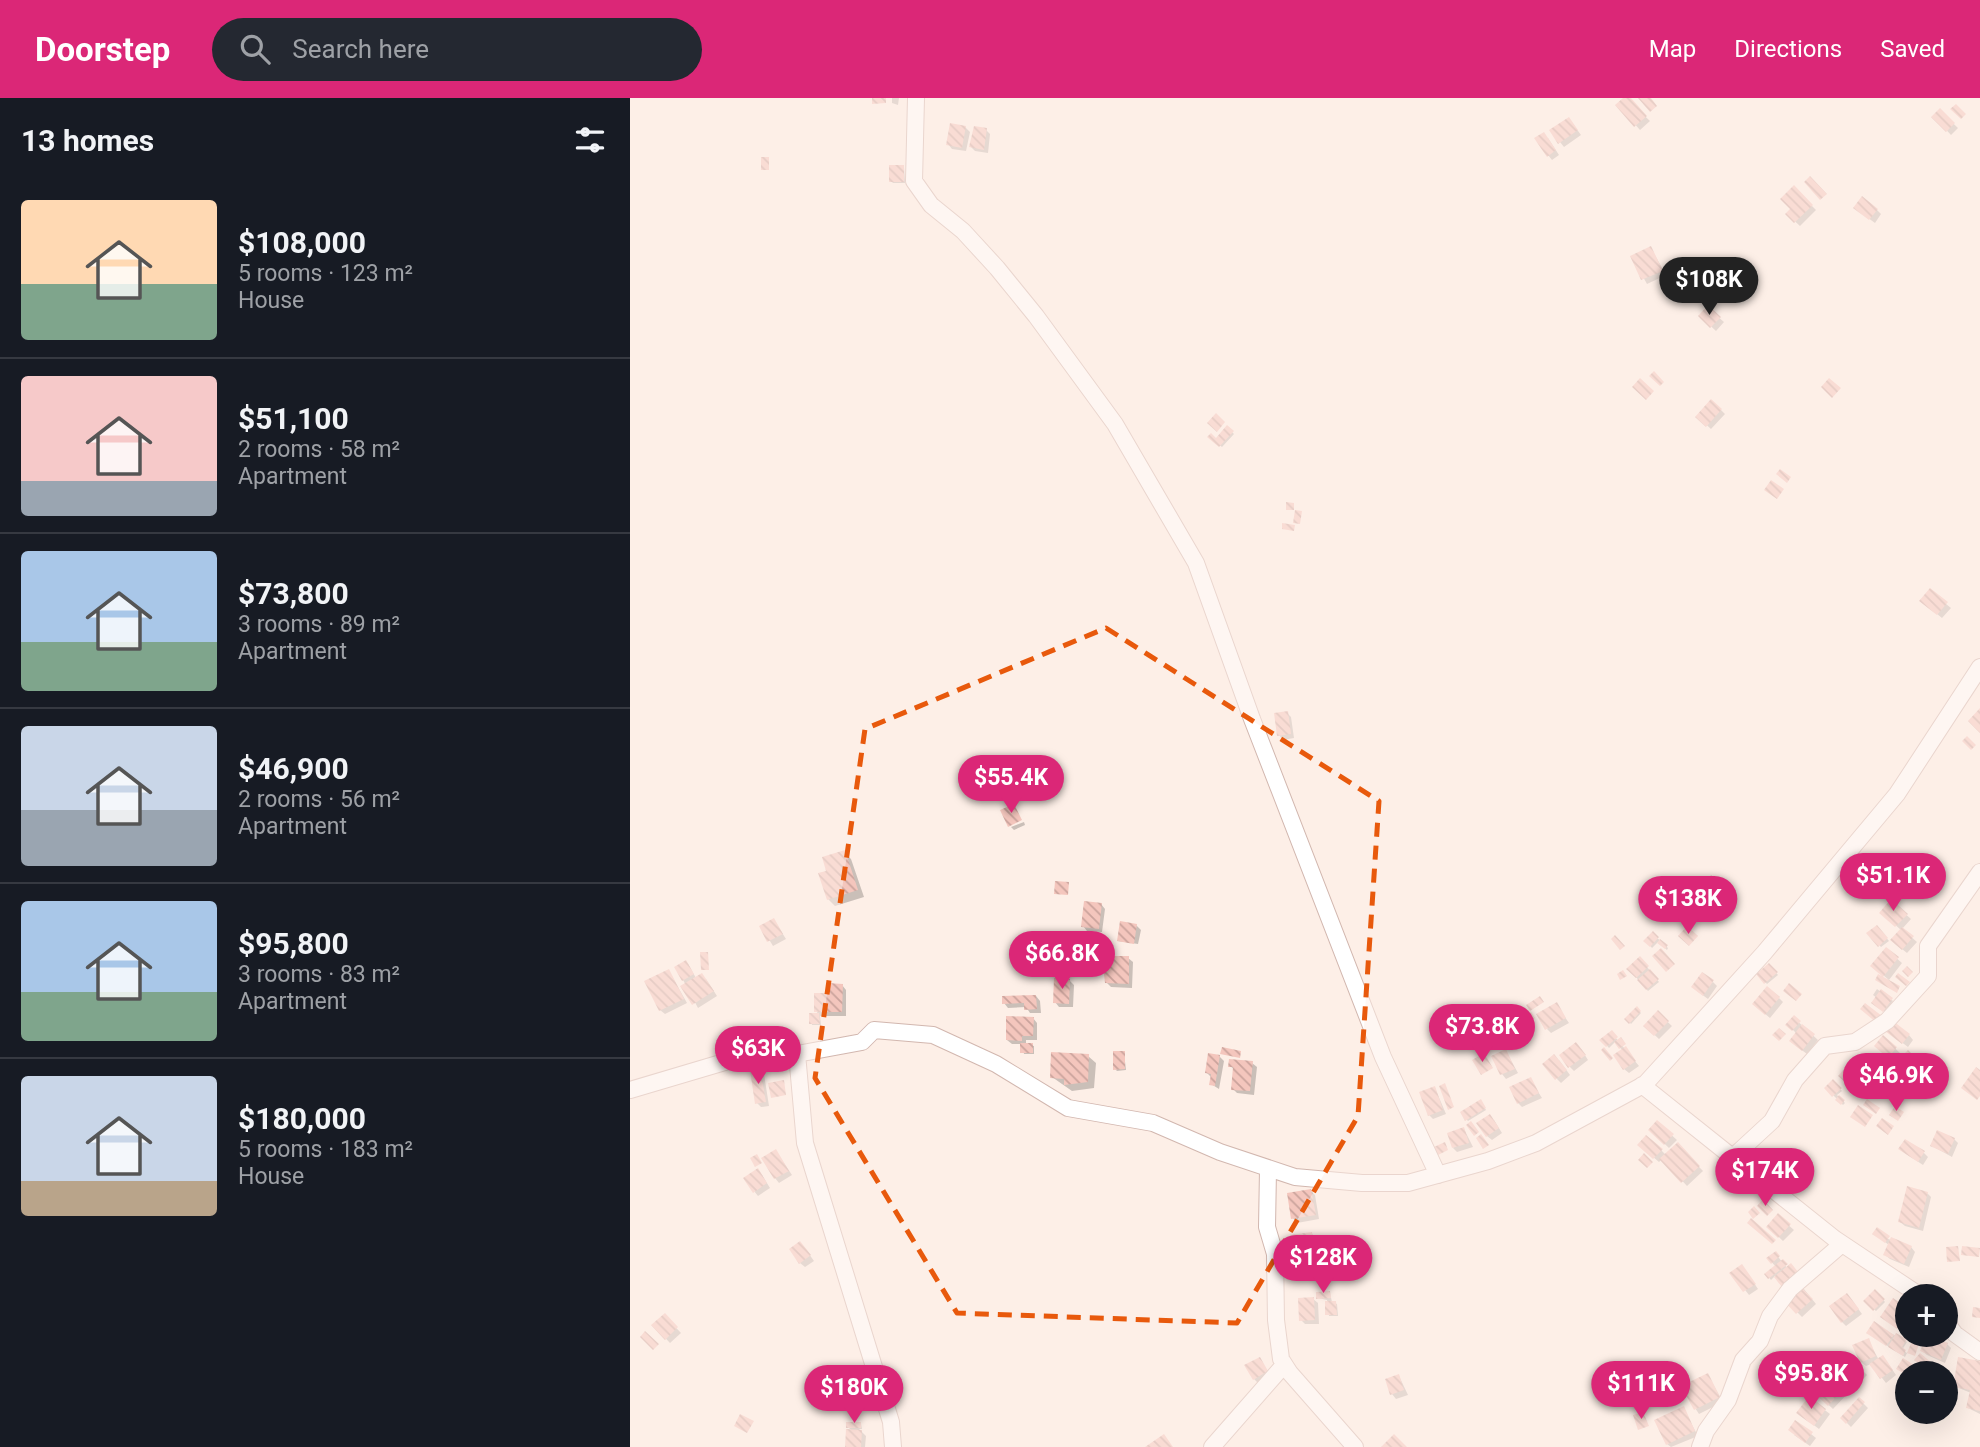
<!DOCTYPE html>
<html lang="en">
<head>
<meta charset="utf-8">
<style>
	:root { --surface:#171b24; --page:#242831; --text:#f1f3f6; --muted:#9ea1a6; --line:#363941; --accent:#db2777 }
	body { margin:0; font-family:Roboto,sans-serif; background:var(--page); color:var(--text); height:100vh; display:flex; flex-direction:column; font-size:26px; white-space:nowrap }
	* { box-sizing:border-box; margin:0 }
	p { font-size:23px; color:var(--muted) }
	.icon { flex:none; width:38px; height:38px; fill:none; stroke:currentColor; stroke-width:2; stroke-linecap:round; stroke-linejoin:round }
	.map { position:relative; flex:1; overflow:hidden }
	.sheet { display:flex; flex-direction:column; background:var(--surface); width:630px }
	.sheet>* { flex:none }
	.buttons { position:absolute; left:1265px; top:1186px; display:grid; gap:14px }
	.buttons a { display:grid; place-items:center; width:63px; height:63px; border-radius:50%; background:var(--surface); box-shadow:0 7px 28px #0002; font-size:35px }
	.price { position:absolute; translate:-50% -60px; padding:0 16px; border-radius:24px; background:var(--accent); color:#fff; font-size:23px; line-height:46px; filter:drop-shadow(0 2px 4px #0008) }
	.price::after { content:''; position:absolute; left:50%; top:42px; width:21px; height:16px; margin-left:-10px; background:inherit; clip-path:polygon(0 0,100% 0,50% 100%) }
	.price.selected { background:#222; color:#fff }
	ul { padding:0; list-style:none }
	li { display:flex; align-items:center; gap:21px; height:175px; padding:0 21px }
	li+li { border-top:2px solid var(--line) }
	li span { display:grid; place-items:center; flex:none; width:196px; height:140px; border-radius:7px; color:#555 }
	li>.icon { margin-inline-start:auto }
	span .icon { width:84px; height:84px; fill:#fffc; stroke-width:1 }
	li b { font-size:30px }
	h2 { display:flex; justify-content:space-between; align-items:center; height:84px; padding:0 21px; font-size:30px }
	header { display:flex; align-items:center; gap:42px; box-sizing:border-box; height:98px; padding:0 35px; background:var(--accent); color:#fff }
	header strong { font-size:33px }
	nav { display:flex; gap:38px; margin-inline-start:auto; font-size:24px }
	.search { width:490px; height:63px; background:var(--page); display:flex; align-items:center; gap:18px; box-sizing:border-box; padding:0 24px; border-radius:38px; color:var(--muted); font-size:26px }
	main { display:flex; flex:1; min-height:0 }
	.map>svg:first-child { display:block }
	.shadow { fill:#0003 }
	.building { fill:url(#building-back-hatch) }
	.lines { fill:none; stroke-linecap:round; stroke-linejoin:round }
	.minor-casing { stroke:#d2b7af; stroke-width:18 }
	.minor { stroke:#fff; stroke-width:16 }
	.marked { fill:none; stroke:#e8590c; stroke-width:5; stroke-dasharray:14 9; stroke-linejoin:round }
</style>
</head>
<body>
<header>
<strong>Doorstep</strong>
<div class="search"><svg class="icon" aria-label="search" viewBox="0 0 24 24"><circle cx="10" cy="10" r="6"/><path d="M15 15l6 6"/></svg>Search here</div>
<nav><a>Map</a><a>Directions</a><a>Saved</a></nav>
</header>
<main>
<section class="sheet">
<h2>13 homes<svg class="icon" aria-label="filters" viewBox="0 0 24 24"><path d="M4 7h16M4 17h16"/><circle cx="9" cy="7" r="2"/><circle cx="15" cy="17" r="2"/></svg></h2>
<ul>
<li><span style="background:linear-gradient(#ffd9b3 60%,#7fa58c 0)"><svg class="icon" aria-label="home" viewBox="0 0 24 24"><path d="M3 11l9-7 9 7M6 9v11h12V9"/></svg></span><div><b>$108,000</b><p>5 rooms · 123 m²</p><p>House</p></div></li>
<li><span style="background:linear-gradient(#f6c9c9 75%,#9aa5b1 0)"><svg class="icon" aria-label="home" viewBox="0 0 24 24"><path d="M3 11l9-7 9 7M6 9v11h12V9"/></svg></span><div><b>$51,100</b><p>2 rooms · 58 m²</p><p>Apartment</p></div></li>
<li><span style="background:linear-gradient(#a9c7e8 65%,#7fa58c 0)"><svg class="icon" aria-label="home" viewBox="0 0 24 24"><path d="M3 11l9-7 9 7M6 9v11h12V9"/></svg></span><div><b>$73,800</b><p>3 rooms · 89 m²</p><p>Apartment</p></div></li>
<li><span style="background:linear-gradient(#c9d6e8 60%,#9aa5b1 0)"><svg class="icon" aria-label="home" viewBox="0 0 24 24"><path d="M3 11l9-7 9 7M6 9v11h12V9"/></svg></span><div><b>$46,900</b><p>2 rooms · 56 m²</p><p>Apartment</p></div></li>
<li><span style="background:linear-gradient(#a9c7e8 65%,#7fa58c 0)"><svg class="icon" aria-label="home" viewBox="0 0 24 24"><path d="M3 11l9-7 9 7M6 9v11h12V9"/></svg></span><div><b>$95,800</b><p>3 rooms · 83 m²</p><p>Apartment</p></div></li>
<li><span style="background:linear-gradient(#c9d6e8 75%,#b9a48a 0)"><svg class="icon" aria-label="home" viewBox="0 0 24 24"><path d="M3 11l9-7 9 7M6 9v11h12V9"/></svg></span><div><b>$180,000</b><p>5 rooms · 183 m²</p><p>House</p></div></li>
</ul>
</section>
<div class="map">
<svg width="1350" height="1349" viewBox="0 0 1350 1349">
	<defs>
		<pattern id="building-back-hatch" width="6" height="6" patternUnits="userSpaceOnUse" patternTransform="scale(1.75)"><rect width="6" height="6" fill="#f4c6bd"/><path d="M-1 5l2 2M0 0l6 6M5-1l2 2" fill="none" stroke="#caa39c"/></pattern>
	</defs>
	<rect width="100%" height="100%" fill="#fdefe7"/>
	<path class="shadow" d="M262,0h7l-1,7 -6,-2z
		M996,0l24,23 -10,9 -22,-25z
		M1310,13l18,17 -7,7 -17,-18z
		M943,26l8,11 -17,12 -4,-5z
		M335,29l5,5 -4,19 -14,-2 -4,-5z
		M356,32l4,4 -2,19 -13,-2 -4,-4z
		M918,40l11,17 -7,5 -4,-5z
		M274,69l1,16h-12l-2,-2z
		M1164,90l22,22 -16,16 -13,-12 6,-5z
		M1247,112l4,4 -6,9 -15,-11z
		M1021,150l15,27 -19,9 -15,-27z
		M1078,210l16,14 -8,9 -16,-15z
		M1082,303l13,13 -14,15 -13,-12z
		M598,330l6,6 -12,13 -12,-10 7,3z
		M1316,506l5,4 -9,10 -16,-13z
		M657,615l4,4 3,21 -11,2 -4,-5z
		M394,724l1,3 -11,5 -3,-3z
		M214,754l7,7 13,38 -29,9 -7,-7v-27z
		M1097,793l4,4 -8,10 -16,-13z
		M1262,804l19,17 -9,10 15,13 -10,11 -10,-8 4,-15 -19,-17z
		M471,806l4,5 -3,23 -15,-1 -4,-5z
		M144,822l12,19 -13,7 -12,-20z
		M506,827l5,5 -3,14 -20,-3z
		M1247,829l12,14 -8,6 -12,-13z
		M1023,836l15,14 -1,2 -9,-8 -6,6 -6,-7z
		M1256,851l16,14 -13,17 -12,-10z
		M498,860l5,4 -1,26 -21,-1 -4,-4z
		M1010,860l19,24 -11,9 -19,-22z
		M58,866l8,14 10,1 11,17 -19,12 -15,-28z
		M1139,867l9,10 -11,9 -9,-10z
		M39,873l18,32 -22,11 -5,-4z
		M439,882l5,5 -1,22h-14l-4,-5z
		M1083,884l4,4 -9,13 -11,-8z
		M212,887l4,5v26h-26l1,9h-9l-2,-10h9l-3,-4z
		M1247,891l16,12 -8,11 -11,-9 3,-5 -4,-3z
		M406,898l4,5 1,12h-11l-4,-6 -18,1 -4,-5z
		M1149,900l4,4 -13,16 -12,-10z
		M926,906l13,19 -18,10 -4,-4z
		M1007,911l4,4 -10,11 -4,-5z
		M1028,915l14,13 -13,13 -14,-13z
		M403,920l4,5v17h-11v5l8,1v8h-10l-2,-10h-10l-5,-4z
		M1164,920l24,22 -11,14 -12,-9 1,-12 -8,-8z
		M981,934l28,34 -10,7 -5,-4 -1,-18 -8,-9 -6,6 -7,-8z
		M1262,937h17l4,5 -5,7z
		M1254,940l16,15 -7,8 -17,-15z
		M951,951l7,11 -14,11 -5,-5z
		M876,953l12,22 -12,6 -4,-5z
		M1278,954l17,18 -17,16 -17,-16z
		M494,955l2,17 -9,1 -2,-2z
		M458,958l8,7 -2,25 -22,3 -20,-14z
		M589,958l5,5 -5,28 -8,-5v-7l-4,-4z
		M929,962l11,15 -9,8 -4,-4z
		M622,965l5,4 -3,28 -17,-2 -4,-4 2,-19 -5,-4z
		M1220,967l18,17 -10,10 -18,-16z
		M130,972l4,4 5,32 -8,1 -4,-4z
		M900,981l12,19 -20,9 -4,-4z
		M1203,983l9,10 -5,4 8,8 -2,2 -17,-17z
		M805,990l11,26 -13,5 -4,-4z
		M852,1005l4,7 -18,11 -2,-2z
		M864,1022l8,13 -10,7 -5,-4z
		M1027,1024l20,18 -8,8 -19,-18z
		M834,1031l9,18 -16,5 -4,-4z
		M1324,1041l4,4 -6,14 -20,-11z
		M1009,1047l22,5 5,5 12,-10 25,26 -16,15 -25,-27 -3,3z
		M146,1053l16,24 -13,8 -4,-5z
		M1275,1055h19l4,4 -5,8z
		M132,1077l8,13 -12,8 -4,-5z
		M681,1093l4,4 4,24 -22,4 -4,-5z
		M1297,1095l4,4 -8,34 -18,-5 -5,-4z
		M1148,1118l16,14 -11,11 -15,-14z
		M682,1136l4,4 4,25 -20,3 -4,-4z
		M1244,1136l37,13 4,5 -6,15 -19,-8 -5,-4 4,-10z
		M174,1149l10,14 -9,6 -5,-4z
		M1145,1155l41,51 -14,13 -16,-16 6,-5 -17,-20 -4,4 -5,-6 10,-7 -8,-9z
		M1116,1173l12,18 -9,6 -17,-22z
		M1245,1193l10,11 -9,9 -11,-10z
		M700,1195l2,9 5,2 1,12h-9l-2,-16 -9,-2z
		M683,1201l5,4 1,21h-14l-4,-4z
		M1221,1201l11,15 -16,12 -4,-4z
		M1278,1212v24l-21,-13z
		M35,1218l16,17 -11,10 -16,-17z
		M1244,1226l33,18 -5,8 5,3 -2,4 -32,-20z
		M1279,1237h18l20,9 4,4 -6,15 -18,-8 -5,-4 3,-7z
		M1238,1242l11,20 8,2 9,13 -10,8 -15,-19 -5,2 -5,-4z
		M1218,1258l19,19 -11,11 -19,-19z
		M1148,1259l9,14 -11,7 -4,-4z
		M629,1261l12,17 -13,7 -4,-4z
		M1350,1265v51l-12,-6 3,-15 -17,-7z
		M1201,1273l20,19 -18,19 -20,-19z
		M1050,1277l6,11 22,-11 15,27 -24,12 -25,-38z
		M769,1278l9,19 -12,4 -4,-5z
		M1179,1300l21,16 -11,15 -16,-12z
		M1229,1301l9,9 -17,19 -9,-9z
		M1053,1310l15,28 -27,11 -4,-3z
		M231,1326l1,5h-3l7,7 -1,11h-18l5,-16 -4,-4z
		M1181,1336l5,4 -6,8 -16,-11z"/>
	<path class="building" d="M242,0h14v5l-14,1z
		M993,0h8l16,18 -13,11 -19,-22z
		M1008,0h13l6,8 -7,6z
		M1326,6l10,10 -5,5 -11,-10z
		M1310,10l15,15 -9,9 -15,-15z
		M939,19l9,13 -20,14 -9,-14z
		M320,25l16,3 -4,22 -16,-3z
		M344,28l13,2 -3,22 -15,-3z
		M914,34l12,18 -9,7 -13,-19z
		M131,59h8v13h-8z
		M259,67h15v17h-15z
		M1180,78l17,18 -7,6 -16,-18z
		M1164,87l19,20 -19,18 -9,-9 5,-5 -10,-10z
		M1232,98l16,13 -9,11 -16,-12z
		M1021,148l12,25 -22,9 -11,-24z
		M1078,207l13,12 -11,11 -12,-12z
		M1024,273l10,11 -4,4 -11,-10z
		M1010,280l14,13 -8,9 -14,-13z
		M1199,280l12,10 -9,10 -11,-11z
		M1081,301l11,10 -16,18 -11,-10z
		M586,315l9,9 -8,10 -10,-9z
		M597,327l7,6 -15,16 -12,-10 4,-4 5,5z
		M1150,371l11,8 -4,6 -11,-9z
		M1141,382l13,9 -7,10 -13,-9z
		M656,404l8,1v7h-8z
		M665,412l7,1 -2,13 -7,-1z
		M652,425l13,2 -1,6 -12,-2z
		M1300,490l18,14 -11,13 -18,-14z
		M1350,610v25l-12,-12z
		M658,613l3,23 -14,2 -3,-23z
		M1337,638l9,9 -5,5 -9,-9z
		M384,706l8,16 -14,7 -8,-17z
		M215,752l13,40 -31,10 -9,-27 8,-2 -4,-14z
		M1081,777l17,15 -10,12 -18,-14z
		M425,783l14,1 -1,13 -14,-1z
		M1068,793l18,17 -6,7 -19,-16z
		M1261,801l17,15 -13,13 -16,-14z
		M454,803l18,2 -3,26 -18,-2z
		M144,820l9,16 -16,8 -8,-16z
		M490,823l17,3 -3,20 -17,-3z
		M1247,827l11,13 -10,9 -12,-14z
		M1057,828l11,10 -9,10 -11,-10z
		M1272,829l12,9 -12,14 -12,-10z
		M1023,833l6,6 -9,10 -7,-6z
		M985,837l10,11 -5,4 -9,-11z
		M1030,841l8,6 -3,4 -8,-6z
		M1256,849l13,10 -16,20 -13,-11z
		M1031,850l14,16 -9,8 -14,-16z
		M70,854h8l1,18h-8z
		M472,858h27v28l-24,-1z
		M1010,858l9,10 -13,12 -10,-9z
		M56,862l8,14 -12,7 -8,-14z
		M1139,865l9,9 -14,12 -8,-10z
		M1277,868l6,6 -5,5 -6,-6z
		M39,871l15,30 -25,12 -15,-30z
		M1020,871l9,10 -13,11 -9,-10z
		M993,872l4,6 -7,4 -3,-6z
		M1072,874l12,8 -11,16 -12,-9z
		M72,875l12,18 -22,14 -12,-19z
		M1268,875l12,9 -4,4 -11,-9z
		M1248,876l22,12 -3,7 -22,-13z
		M424,880l16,1 -1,25 -16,-1z
		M198,885l15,1 -1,28h-28v-19h14z
		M1159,885l13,11 -6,7 -13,-10z
		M1137,888l13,11 -15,18 -13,-11z
		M1251,891l12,9 -10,14 -12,-9z
		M406,897l1,14 -13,1v-7l-22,1v-8z
		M910,898l4,6 -14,9 -4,-6z
		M927,904l9,16 -21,12 -9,-16z
		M1235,905l17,13 -5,7 -17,-14z
		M1007,908l4,5 -12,13 -5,-5z
		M1028,912l11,11 -15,15 -11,-10z
		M901,914l4,6 -6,4 -4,-5z
		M179,915h10l1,11h-11z
		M1164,917l7,6 -9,10 -7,-6z
		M376,918l28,1 -1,19h-11v5l-16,-1z
		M1263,923l17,13 -8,10 -17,-13z
		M1172,926l13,10 -13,17 -13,-10z
		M1149,930l7,6 -7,7 -7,-6z
		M982,932l6,7 -12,10 -7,-7z
		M1253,937l14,12 -9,11 -14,-12z
		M991,939l5,7 -7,5 -5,-7z
		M946,944l10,13 -18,13 -9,-13z
		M390,945h13v10h-13z
		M996,948l10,15 -13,9 -10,-15z
		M592,949l19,4 -1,7 -20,-4z
		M974,949l9,11 -3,3 -9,-11z
		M876,951l9,20 -15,6 -9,-19z
		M1278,952l14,14 -19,20 -15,-14z
		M483,953h12v18l-12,1z
		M421,954l38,2 -1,28 -24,3v-6l-14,-1z
		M578,955l12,2 -5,31 -6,-1 2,-11 -6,-1z
		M854,955l9,15 -12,7 -9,-15z
		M924,956l13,16 -12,10 -13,-16z
		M1248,956l8,8 -4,4 -8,-7z
		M599,961l24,2 -3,30 -19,-1 2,-23h-5z
		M1220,964l15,14 -12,13 -15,-13z
		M1346,969l4,3v26l-3,4 -16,-12z
		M130,970l6,34 -11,2 -5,-34z
		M901,979l8,16 -22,11 -8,-17z
		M1203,981l9,9 -10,9 -8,-9z
		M154,982l2,15 -15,3 -3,-15z
		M815,985l9,24 -6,3 -9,-24z
		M805,988l8,24 -15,6 -9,-24z
		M1209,997l6,5 -4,5 -6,-5z
		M851,1001l5,9 -21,13 -5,-9z
		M1237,1001l13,9 -4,6 -13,-9z
		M1228,1007l15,10 -8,12 -15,-10z
		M1265,1008l9,6 -6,9 -9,-6z
		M860,1016l9,14 -13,9 -10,-14z
		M1252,1020l12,8 -6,9 -12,-9z
		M1027,1022l17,14 -10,11 -16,-15z
		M841,1023l8,11 -5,4 -8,-11z
		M834,1029l5,16 -17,5 -5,-15z
		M1307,1032l18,8 -7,16 -18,-8z
		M851,1036l8,11 -6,4 -7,-11z
		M1016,1037l17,14 -10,10 -16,-14z
		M1275,1041l20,12 -7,11 -20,-13z
		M815,1044l3,8 -10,5 -4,-8z
		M1048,1044l22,24 -19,17 -22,-24z
		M146,1051l13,22 -15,8 -13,-21z
		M1014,1055l9,9 -6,6 -9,-8z
		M127,1056l5,9 -7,4 -5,-9z
		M128,1070l9,15 -14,10 -10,-15z
		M1277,1088l21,6 -9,36 -21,-6z
		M681,1091l5,26 -25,4 -4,-26z
		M1133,1101l10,11 -6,6 -10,-10z
		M1124,1108l6,7 -7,6 -5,-7z
		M1148,1115l13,11 -13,14 -12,-11z
		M1121,1120l25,22 -4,4 -25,-21z
		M1247,1129l13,9 -5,7 -13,-9z
		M682,1134l4,27 -22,3 -4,-27z
		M1261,1139l21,9 -8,18 -21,-9z
		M170,1143l11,14 -12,9 -10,-15z
		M1328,1148l2,15 -13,1 -1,-15z
		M1332,1148l18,2 -1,9 -18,-2z
		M1146,1153l4,5 -9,8 -5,-6z
		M1153,1161l5,5 -20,15 -4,-5z
		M1161,1165l11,14 -17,14 -11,-14z
		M1112,1166l14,20 -13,8 -14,-19z
		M1170,1188l13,13 -17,15 -12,-13z
		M1245,1191l10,10 -12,12 -10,-10z
		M700,1193l1,7 -15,1v-7z
		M1217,1195l12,16 -18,14 -12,-17z
		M684,1199l1,23 -16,1 -1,-23z
		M1263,1200l15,10v6l-11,15 -17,-12z
		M695,1203h11l1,14h-12z
		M1343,1209l7,1v10l-8,-1z
		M35,1215l13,14 -13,13 -14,-15z
		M1244,1223l20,14 -8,11 -20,-13z
		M15,1233l14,13 -6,6 -13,-13z
		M1266,1235l11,6 -5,8 4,3 -3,6 -15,-9z
		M1297,1237l21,8 -7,17 -21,-9z
		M1239,1240l7,18 -16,7 -8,-18z
		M1282,1243l7,3 -4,12 -8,-3z
		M1144,1253l10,14 -13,10 -11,-15z
		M1290,1255l18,15 -5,6 -19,-14z
		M1218,1256l16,16 -13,13 -16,-16z
		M1253,1257l10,15 -13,9 -11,-15z
		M630,1259l8,14 -15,9 -9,-15z
		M1328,1259l22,4v50l-14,-3 4,-18 -17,-3z
		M1273,1260l11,7 -6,11 -12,-7z
		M994,1263l7,11 -6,4 -7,-11z
		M1201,1270l17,16 -20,22 -17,-16z
		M977,1273l7,8 -12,10 -7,-8z
		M1048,1273l7,11 -7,4 -6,-11z
		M1078,1275l12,24 -26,13 -13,-24z
		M769,1276l5,16 -14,5 -5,-16z
		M1179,1298l17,13 -12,17 -18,-13z
		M1229,1299l6,5 -19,22 -6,-6z
		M1054,1308l11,25 -29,14 -12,-25z
		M1013,1314l6,14 -11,4 -5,-15z
		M110,1316l14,7 -7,12 -13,-7z
		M1165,1322l18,12 -8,11 -17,-13z
		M216,1324h15v6h-15z
		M216,1331l16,1 -1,17h-16z
		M534,1336l9,13h-28z
		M764,1336l13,13h-26z"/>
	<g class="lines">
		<g class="minor-casing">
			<path id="minor" d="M286,0l-2,83 17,24 32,26 34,37 39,48 79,108 81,139 56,156 131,338 55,118
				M167,956l8,89 86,279 2,25
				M1015,986l-3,1 193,154 87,58
				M0,992l108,-32 59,-4 65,-12 12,-12 59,5 63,29 72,44 85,15 67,29 75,25 67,6h46l80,-22 48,-18 109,-59 119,-131 133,-159 83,-127
				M1103,1059l39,-36 23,-41 30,-34 30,-4 32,-21 41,-45v-30l52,-74
				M638,1072l-1,57 8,27 1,66 5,39 9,14 65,74
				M1316,1224l9,12 25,18
				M582,1349l72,-82
				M1070,1349l6,-16 22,-31 15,-40 17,-19 10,-25 20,-27 52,-45"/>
		</g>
		<use href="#minor" class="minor"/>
	</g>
	<path d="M0 0H1350V1349H0ZM476,530l273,173 -21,315 -121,207 -280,-10 -142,-235 50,-349z" fill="#fdefe7" fill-opacity=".55" fill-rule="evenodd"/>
	<path class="marked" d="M476,530l273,173 -21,315 -121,207 -280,-10 -142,-235 50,-349z"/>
</svg>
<div class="buttons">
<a>+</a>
<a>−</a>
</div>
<b class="price selected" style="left:1079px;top:219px">$108K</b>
<b class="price" style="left:381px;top:717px">$55.4K</b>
<b class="price" style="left:1263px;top:815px">$51.1K</b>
<b class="price" style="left:1058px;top:838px">$138K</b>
<b class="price" style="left:432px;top:893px">$66.8K</b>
<b class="price" style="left:852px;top:966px">$73.8K</b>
<b class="price" style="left:128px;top:988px">$63K</b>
<b class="price" style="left:1266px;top:1015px">$46.9K</b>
<b class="price" style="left:1135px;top:1110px">$174K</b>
<b class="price" style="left:693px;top:1197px">$128K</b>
<b class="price" style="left:1181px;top:1313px">$95.8K</b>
<b class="price" style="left:1011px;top:1323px">$111K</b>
<b class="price" style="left:224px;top:1327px">$180K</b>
</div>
</main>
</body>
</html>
